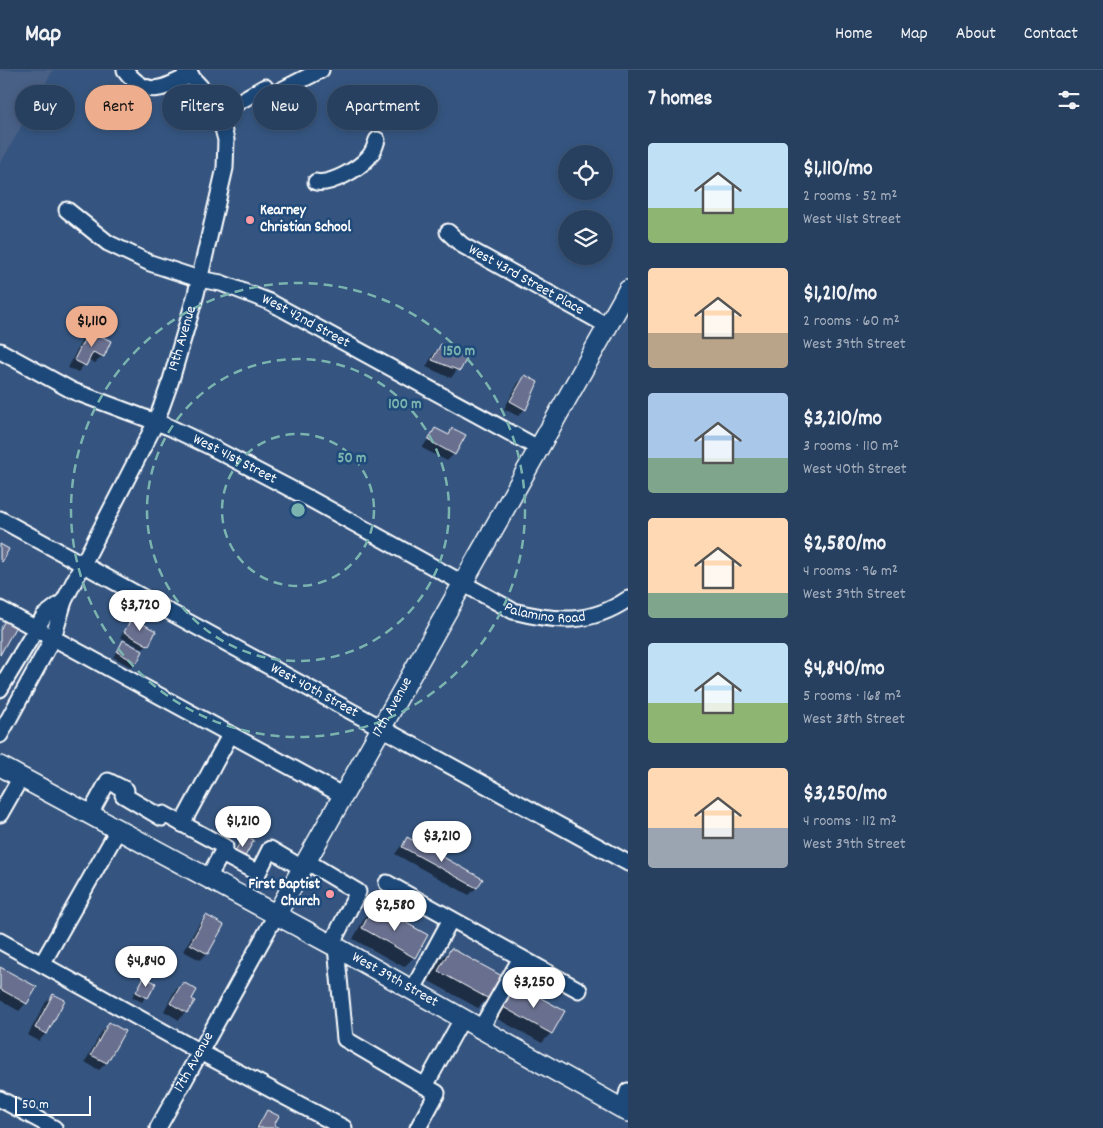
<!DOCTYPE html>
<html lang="en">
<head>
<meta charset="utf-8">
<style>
	:root { --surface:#284060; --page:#304766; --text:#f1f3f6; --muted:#a5afbd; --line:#445975; --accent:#eead8d }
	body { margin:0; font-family:Dekko,sans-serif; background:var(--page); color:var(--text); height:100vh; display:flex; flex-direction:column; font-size:19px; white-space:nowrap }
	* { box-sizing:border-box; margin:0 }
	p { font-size:16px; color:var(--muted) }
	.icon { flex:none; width:28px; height:28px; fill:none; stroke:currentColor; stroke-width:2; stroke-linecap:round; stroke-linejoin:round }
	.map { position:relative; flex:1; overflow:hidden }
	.side { display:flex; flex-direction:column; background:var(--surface); width:475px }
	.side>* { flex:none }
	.banner { position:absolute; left:15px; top:15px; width:475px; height:45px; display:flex; gap:10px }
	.buttons { position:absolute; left:558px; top:75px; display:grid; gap:10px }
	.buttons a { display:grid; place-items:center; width:55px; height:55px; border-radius:50%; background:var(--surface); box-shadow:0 2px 8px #0003,0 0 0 1px var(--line); font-size:25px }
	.scale { position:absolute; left:15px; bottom:12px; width:76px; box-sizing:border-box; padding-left:5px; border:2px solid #fff; border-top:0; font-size:14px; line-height:18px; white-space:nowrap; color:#fff; -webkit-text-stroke:4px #1f4a7a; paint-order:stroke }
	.price { position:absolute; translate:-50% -42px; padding:0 11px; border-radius:18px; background:#fff; color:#222; font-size:16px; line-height:32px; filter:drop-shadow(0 1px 2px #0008) }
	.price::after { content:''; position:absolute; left:50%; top:30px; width:15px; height:11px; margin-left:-8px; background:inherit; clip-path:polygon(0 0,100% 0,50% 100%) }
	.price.selected { background:var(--accent); color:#111 }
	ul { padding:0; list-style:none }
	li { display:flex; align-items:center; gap:15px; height:125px; padding:0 20px }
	li span { display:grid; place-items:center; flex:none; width:140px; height:100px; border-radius:5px; color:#555 }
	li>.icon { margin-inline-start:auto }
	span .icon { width:60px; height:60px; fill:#fffc; stroke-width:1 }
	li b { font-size:21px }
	h2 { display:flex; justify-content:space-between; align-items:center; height:60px; padding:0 20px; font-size:21px }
	.chip { padding:0 18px; border-radius:22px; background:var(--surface); box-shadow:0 2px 8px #0003,0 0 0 1px var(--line); font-size:18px; line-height:45px }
	.chip.selected { background:var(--accent); color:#111 }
	header { display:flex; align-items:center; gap:30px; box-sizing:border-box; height:70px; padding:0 25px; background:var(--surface); border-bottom:1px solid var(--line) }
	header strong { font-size:24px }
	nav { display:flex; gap:28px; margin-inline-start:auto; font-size:18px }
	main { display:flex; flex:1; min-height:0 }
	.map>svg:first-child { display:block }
	.built { fill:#496086 }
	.shadow { fill:#0007 }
	.building { fill:#69708f; stroke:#fff }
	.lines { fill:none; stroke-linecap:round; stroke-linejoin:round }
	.minor-casing { stroke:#fff; stroke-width:19 }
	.major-casing { stroke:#fff; stroke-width:22 }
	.minor { stroke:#1f4a7a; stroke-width:15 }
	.major { stroke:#1f4a7a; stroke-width:19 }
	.ring { fill:none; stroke:#7bb4af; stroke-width:2.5; stroke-dasharray:9 6 }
	.poi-dot { fill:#ff9aa2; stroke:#1f4a7a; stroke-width:2 }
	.labels { text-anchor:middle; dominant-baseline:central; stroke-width:5; stroke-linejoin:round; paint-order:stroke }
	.poi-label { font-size:15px; font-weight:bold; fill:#fff; stroke:#1f4a7a; text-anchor:start }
	.street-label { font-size:15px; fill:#fff; stroke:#1f4a7a }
	.centre { fill:#7bb4af; stroke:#1f4a7a; stroke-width:2.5 }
	.ring-label { font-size:15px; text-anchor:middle; font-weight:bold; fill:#7bb4af; stroke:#1f4a7a; stroke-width:5; stroke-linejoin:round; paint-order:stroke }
</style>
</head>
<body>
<header>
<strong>Map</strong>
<nav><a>Home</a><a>Map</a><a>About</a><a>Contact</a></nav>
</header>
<main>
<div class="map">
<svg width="628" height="1058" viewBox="0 0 628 1058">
	<rect width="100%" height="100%" fill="#355580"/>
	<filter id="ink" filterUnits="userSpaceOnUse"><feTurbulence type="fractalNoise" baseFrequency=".02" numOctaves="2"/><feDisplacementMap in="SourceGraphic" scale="10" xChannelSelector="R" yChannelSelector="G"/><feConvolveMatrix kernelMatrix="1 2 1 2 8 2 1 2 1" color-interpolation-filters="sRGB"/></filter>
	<g filter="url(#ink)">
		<path class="built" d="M0,0h53l-53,94z"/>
		<path class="shadow" d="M89,262l14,24 -8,7 -7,-3 -10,12 -10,-4 14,-29z
			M441,276l24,13 -14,19 -25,-11 8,-14z
			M525,306v33l-7,7 -14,-7 14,-26z
			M435,359l12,6 6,-6 1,25 -7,7 -25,-13z
			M132,549l16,26 -5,4 -23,-12z
			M123,572l13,20 -5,5 -18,-10z
			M244,766l-2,23 -12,1 9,-19z
			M407,768l74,41 -5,9 -7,7 -74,-41z
			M375,837l51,28 -12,22 -10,10 -51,-28 12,-22z
			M206,846l1,37 -7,7 -17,-9 16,-27z
			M451,879l49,27 -12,22 -10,10 -49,-27 12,-22z
			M0,899l26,34 -7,8 -19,-11z
			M144,908l10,6 -12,18 -10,-5z
			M183,913l10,18 -14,19 -15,-9 11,-21z
			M515,916l36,47 -9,10 -48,-26 12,-22z
			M53,925l-7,38 -7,8 -11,-6 18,-33z
			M109,954l-3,39 -7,7 -14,-8 17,-31z
			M267,1041l5,14 5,3h-22z"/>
		<path class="building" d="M89,260l22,11 -7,16 -11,-5 -7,14 -12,-6z
			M441,274l26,14 -7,13 -28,-11z
			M525,305l13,7 -12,28 -16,-9z
			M435,358l14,7 3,-7 14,7 -11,20 -27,-15z
			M0,474l9,5 -7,13 -2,-2z
			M132,548l24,13 -7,15 -25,-14z
			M5,550l11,6 -16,29v-25z
			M123,570l20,11 -6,12 -20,-11z
			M244,765l10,5 -11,20 -10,-5z
			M407,767l76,42 -6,9 -75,-41z
			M374,835l54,30 -13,23 -53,-30z
			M206,845l18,10 -16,29 -18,-10z
			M451,878l51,28 -13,23 -51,-28z
			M0,897l37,20 -10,17 -27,-15z
			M144,907l12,6 -8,15 -12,-6z
			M183,912l14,8 -5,9 3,2 -8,12 -17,-10z
			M515,914l50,27 -13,23 -49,-27z
			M53,924l12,6 -18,34 -12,-6z
			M109,952l16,9 -18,32 -16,-8z
			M267,1040l12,6 -5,9 6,3h-23z"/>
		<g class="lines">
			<g class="minor-casing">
				<g id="minor">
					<path d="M125,0c22,29 37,19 66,5"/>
					<path d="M219,43l46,-26 5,9 51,-26"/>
					<path d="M316,112c15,3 42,-13 52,-24 5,-5 7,-11 9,-18"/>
					<path id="s1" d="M67,140l41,33 42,20 49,16 22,4 49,19 270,147"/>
					<path id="s2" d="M448,162l14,13 146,81"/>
					<path id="s3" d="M0,281l73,40 96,36 42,20 101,53 201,111c43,11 77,14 115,-12"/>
					<path id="s4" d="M0,449l628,344"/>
					<path d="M0,539l342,186"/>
					<path d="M0,619l44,-73 20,-15"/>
					<path id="s5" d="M0,665l53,-97 11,-37 92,-179 15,-42 25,-86 29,-126 1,-28 -7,-27 -13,-20 -21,-23"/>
					<path d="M0,744l21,-37"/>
					<path d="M90,744l18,-33 18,9 -3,5 39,23 2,-4 61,33 -17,31"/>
					<path d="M182,754l48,-89"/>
					<path d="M222,784l36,19 12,-24 32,19"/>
					<path d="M306,791l52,31 -27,53"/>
					<path d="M387,813l192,107"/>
					<path d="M0,871l200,111 144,76"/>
					<path d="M336,877l9,92 92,54 -19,35"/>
					<path d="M42,894l76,-134"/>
					<path d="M412,921l39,-72"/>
					<path d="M480,960l41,-72"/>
					<path d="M425,1016l37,-67"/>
					<path d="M0,1029l54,29"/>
					<path d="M623,1039l5,-18"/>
					<path id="s6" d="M158,1058l118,-213"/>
				</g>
			</g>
			<g class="major-casing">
				<g id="major">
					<path id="s7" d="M0,696l336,181 292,165"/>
					<path id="s8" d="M276,845l352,-625"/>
				</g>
			</g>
			<use href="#minor" class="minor"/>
			<use href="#major" class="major"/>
		</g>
	</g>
	<g class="ring">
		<circle cx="298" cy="440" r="76"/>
		<circle cx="298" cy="440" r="151"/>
		<circle cx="298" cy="440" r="227"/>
	</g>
	<g class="poi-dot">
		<circle cx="250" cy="150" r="5"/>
		<circle cx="330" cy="824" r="5"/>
	</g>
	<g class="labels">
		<g class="poi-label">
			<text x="260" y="141">Kearney<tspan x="260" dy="17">Christian School</tspan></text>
			<text x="320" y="815" text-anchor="end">First Baptist<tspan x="320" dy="17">Church</tspan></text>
		</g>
		<g class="street-label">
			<text stroke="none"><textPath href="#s2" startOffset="92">West 43rd Street Place</textPath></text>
			<text stroke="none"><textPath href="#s1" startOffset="266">West 42nd Street</textPath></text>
			<text stroke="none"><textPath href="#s5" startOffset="438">19th Avenue</textPath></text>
			<text stroke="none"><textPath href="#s3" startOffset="259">West 41st Street</textPath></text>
			<text stroke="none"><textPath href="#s3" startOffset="608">Palamino Road</textPath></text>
			<text stroke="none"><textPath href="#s4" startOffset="358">West 40th Street</textPath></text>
			<text stroke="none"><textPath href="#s8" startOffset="238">17th Avenue</textPath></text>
			<text stroke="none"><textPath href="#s7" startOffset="449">West 39th Street</textPath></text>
			<text stroke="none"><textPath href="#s6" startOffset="75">17th Avenue</textPath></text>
		</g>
	</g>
	<circle cx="298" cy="440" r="8" class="centre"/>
	<g class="ring-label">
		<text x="459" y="285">150 m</text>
		<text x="405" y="338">100 m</text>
		<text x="352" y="392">50 m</text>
	</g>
</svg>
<div class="buttons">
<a><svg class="icon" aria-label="locate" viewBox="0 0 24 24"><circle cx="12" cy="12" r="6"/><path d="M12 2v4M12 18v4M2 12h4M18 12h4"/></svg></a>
<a><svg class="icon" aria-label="layers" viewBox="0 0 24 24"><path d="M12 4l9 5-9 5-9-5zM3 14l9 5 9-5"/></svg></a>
</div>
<div class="scale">50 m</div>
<b class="price selected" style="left:92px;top:278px">$1,110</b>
<b class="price" style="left:140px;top:562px">$3,720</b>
<b class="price" style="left:243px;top:778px">$1,210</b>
<b class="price" style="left:442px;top:793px">$3,210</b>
<b class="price" style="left:395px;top:862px">$2,580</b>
<b class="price" style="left:146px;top:918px">$4,840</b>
<b class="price" style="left:534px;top:939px">$3,250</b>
<div class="banner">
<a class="chip">Buy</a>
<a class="chip selected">Rent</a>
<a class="chip">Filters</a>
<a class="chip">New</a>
<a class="chip">Apartment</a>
</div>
</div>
<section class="side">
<h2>7 homes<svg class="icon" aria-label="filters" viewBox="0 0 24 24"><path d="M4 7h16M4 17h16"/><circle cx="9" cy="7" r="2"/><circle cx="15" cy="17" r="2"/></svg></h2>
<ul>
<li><span style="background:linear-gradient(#bfe0f5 65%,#8fb573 0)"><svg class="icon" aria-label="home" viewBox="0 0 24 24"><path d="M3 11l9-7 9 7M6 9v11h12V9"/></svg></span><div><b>$1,110/mo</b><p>2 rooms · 52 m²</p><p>West 41st Street</p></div></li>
<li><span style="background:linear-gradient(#ffd9b3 65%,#b9a48a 0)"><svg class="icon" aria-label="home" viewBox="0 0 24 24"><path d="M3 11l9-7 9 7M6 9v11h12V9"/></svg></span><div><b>$1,210/mo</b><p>2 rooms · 60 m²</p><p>West 39th Street</p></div></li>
<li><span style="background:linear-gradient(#a9c7e8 65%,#7fa58c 0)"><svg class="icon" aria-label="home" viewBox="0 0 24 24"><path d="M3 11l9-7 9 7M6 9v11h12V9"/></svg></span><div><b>$3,210/mo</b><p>3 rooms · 110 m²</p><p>West 40th Street</p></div></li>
<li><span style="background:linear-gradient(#ffd9b3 75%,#7fa58c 0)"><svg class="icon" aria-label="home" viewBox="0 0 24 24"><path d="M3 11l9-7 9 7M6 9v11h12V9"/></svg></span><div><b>$2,580/mo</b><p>4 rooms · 96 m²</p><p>West 39th Street</p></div></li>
<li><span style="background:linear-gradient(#bfe0f5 60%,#8fb573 0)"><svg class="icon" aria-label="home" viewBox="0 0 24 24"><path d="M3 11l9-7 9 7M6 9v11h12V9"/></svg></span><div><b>$4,840/mo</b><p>5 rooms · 168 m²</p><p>West 38th Street</p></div></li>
<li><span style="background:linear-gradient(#ffd9b3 60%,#9aa5b1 0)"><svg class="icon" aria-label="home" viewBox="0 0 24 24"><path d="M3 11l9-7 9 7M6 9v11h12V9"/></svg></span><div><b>$3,250/mo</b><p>4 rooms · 112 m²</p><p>West 39th Street</p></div></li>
</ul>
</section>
</main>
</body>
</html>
